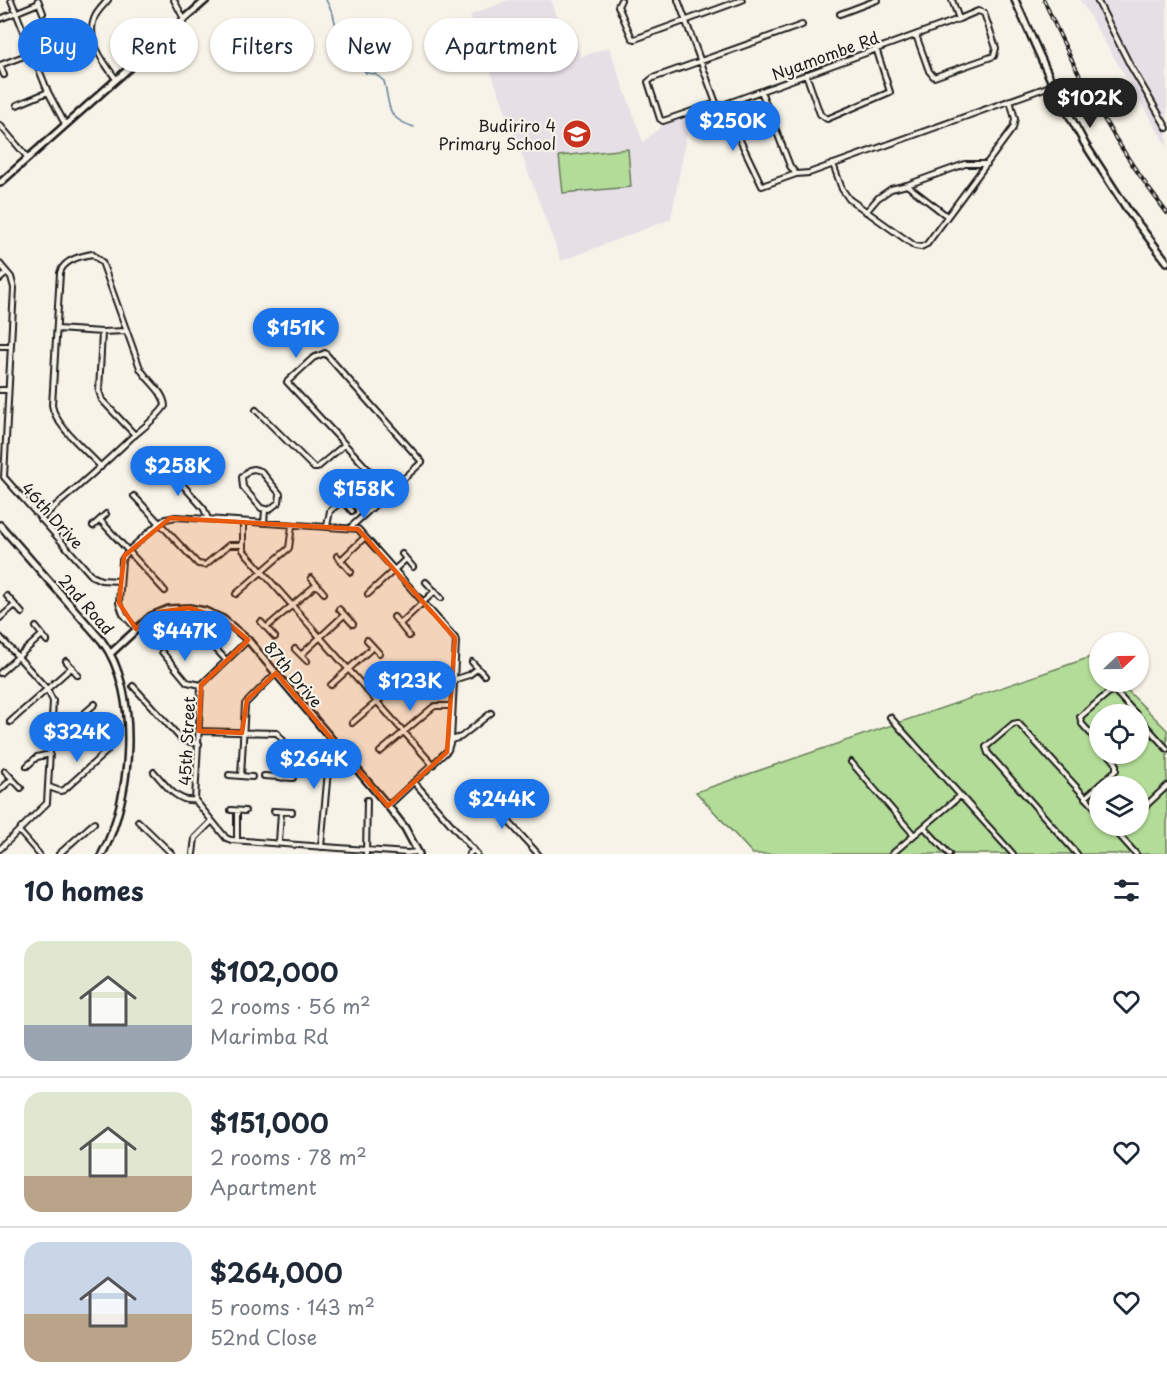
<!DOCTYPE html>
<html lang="en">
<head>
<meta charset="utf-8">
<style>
	:root { --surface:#fff; --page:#f6f6f7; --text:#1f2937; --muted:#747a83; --line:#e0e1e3; --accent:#1a73e8 }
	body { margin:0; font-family:"Playpen Sans",sans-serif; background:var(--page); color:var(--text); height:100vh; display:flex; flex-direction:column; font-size:22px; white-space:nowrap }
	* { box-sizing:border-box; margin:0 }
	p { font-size:20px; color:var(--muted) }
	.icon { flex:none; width:33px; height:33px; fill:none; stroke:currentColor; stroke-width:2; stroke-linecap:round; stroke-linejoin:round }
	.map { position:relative; height:854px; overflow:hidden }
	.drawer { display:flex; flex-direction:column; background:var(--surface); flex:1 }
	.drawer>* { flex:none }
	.banner { position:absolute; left:18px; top:18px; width:600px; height:54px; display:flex; gap:12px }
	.needle { width:39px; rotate:68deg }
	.tools { position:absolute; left:1089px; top:632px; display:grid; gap:12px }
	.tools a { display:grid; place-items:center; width:60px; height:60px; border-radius:50%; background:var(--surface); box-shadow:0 2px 4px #0004; font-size:30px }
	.price { position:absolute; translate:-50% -51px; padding:0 14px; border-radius:21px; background:var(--accent); color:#fff; font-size:20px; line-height:39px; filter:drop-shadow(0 2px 3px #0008) }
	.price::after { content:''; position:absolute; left:50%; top:36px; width:18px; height:14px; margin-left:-9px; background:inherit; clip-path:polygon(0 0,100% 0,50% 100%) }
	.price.current { background:#222; color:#fff }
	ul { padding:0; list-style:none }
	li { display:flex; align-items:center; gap:18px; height:150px; padding:0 24px }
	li+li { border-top:2px solid var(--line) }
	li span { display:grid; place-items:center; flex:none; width:168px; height:120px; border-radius:18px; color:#555 }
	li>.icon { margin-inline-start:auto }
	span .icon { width:72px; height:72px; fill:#fffc; stroke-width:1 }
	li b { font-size:26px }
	h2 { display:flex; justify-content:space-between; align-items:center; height:72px; padding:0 24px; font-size:26px }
	.chip { padding:0 21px; border-radius:27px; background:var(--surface); box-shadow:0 2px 4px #0004; font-size:21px; line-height:54px }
	.chip.current { background:var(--accent); color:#fff }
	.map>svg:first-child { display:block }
	.built { fill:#e6dfe6 }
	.green { fill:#b3dc98; stroke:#687c5a; stroke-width:1.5; fill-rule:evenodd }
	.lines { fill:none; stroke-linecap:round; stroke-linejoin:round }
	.stream { stroke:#607f98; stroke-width:1.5 }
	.minor-casing { stroke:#1c1c1c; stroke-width:8 }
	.tertiary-casing { stroke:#1c1c1c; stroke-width:10 }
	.minor { stroke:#f7f3e8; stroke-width:4 }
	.tertiary { stroke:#f7f3e8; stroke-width:5 }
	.rail-casing { stroke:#1c1c1c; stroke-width:4 }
	.rail { stroke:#f7f3e8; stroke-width:1.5; stroke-dasharray:4.5; stroke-linecap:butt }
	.marked { fill:#e8590c; fill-opacity:0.2; stroke:#e8590c; stroke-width:4.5; stroke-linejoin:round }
	.labels { text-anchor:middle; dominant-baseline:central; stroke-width:4.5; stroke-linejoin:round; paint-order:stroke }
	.street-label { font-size:16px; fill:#1c1c1c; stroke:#f7f3e8 }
	.poi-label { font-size:16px; fill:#1c1c1c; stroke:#f7f3e8; text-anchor:end }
</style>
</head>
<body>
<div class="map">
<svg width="1167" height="854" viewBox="0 0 1167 854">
	<rect width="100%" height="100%" fill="#f7f3e8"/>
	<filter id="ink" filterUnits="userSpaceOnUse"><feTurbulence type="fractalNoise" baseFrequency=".0167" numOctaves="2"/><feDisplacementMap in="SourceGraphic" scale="12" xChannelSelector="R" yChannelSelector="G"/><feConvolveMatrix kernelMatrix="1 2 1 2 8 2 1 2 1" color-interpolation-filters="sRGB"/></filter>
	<g filter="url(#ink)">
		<path class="built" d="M509,0h42l14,37 7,-2 9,22 28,-10 34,95 20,-17 27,-9 -19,103 -110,42 -91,-246z
			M1080,0h87v147z"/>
		<path class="green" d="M628,149l3,38 -68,6 -4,-37z
			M1094,656l5,6 1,19h18l49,49v124h-414l-57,-62zM1100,714h38v39h-38zM1100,786h38v39h-38z"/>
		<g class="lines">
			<path class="stream" d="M326,0l7,14 4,17 29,42 9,1 9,7c7,26 0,36 30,46"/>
			<g class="minor-casing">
				<path id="minor" d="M11,0l37,92 17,32
					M38,0l5,13
					M108,0c-5,6 -12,12 -14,19 -8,21 10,44 22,60
					M174,0l10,19
					M621,0l-3,6 14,32 3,1 107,-39
					M678,0l38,103 4,3 239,-87 -7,-19
					M1097,0l33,65 37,63
					M840,14l37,-14
					M0,19l39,-16
					M916,35l13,36 5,6 60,-21 2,-8 -12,-35 -6,-2 -19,8
					M0,65l32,-12
					M0,65l4,10
					M806,74l14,40 7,5 63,-27 -14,-44
					M761,91l29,75 6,8 13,-1 244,-88
					M716,103l-53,18 -3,-2 -12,-37 5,-4 149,-53
					M17,105l31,-13
					M720,106l8,9 34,71 34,-12
					M0,125l28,33
					M833,164l9,25 7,10 66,47 6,1 6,-3 86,-116 2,-9 -5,-19
					M908,186l39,30
					M866,212l12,-14 13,-9 16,-4 58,-21h22
					M0,264l11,13 3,11 -10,189 88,99 9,4 18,1
					M0,279l7,-6
					M57,329l45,3 24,-1
					M102,332l-3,59 3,9 33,35
					M0,346h10
					M0,390h8
					M256,410l58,58h3l27,-23
					M164,464l40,45 4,10
					M254,469l7,2 19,23 -1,8 -10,8 -8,-2 -18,-21 -1,-10 7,-7z
					M156,471l15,-13
					M338,495l14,16
					M134,496l64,68 7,1 24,-20h13
					M40,519c31,-26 62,-53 91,-81 12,-10 25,-19 34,-32 -1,-15 -18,-25 -25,-38l-38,-106 -10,-8c-12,2 -29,7 -32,19l-8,132c3,21 34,45 49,62
					M100,520l65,71
					M243,522v28l190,215
					M264,523l1,-13
					M93,526l13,-12
					M327,526l3,-15 12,-10
					M351,527l71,-65 -97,-109 -12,5 -26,24 103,111
					M402,554l11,13
					M337,556l14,16
					M341,560l24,-23
					M311,578l13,15
					M426,582l15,16
					M236,594l53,-46 3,-22
					M368,594l38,-35
					M7,596l15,17
					M339,609l14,15
					M394,617l15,19
					M0,618l15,-13
					M261,622l14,15
					M400,624l35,-33
					M36,627l11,14
					M267,627l50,-43
					M136,629l-13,-15 -4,-11 3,-43 7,-10 30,-27 7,-4 10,-2 182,12 97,109 1,3 -5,99 -3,10 -60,56
					M200,632l26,28
					M0,637l47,52 6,12 -6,102 -47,46
					M248,640l-47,45 -6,115 31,38 5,2 176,13 10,-1
					M367,640l12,13
					M295,649l12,12
					M162,652l25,30 14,3
					M301,655l43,-40
					M66,661l12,14
					M472,662l12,13
					M0,673l42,-38
					M453,680l16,-5 8,-6
					M331,685l42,-38
					M133,686l49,54 17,4
					M890,717l123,137
					M1138,717l29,32
					M10,722l62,-55
					M352,723l48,-41
					M199,731l78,2 8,10 -3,35
					M52,737l7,-2 36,-31
					M451,740l10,-3 30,-24
					M1100,744l-18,-20 -2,-7 33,-28 23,25
					M380,752l52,-44 3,-2h17
					M851,762l63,73
					M27,766l10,-9 13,-3
					M5,771l16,17
					M154,772c11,12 23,31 41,28
					M229,775l23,2
					M241,776l4,-72 31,-31
					M264,776l29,2
					M414,782l63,72
					M49,787l11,4 4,-1 43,-39
					M0,790l12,-11
					M481,791l57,63
					M1085,798l31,-28v-7l-8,-10
					M231,810l14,1
					M274,811l18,1
					M1138,813l29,-27
					M138,821l34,33
					M1110,825l26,29
					M924,827l25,27
					M19,831l20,23
					M1117,833l9,-8
					M237,840v-29
					M279,842l2,-30
					M321,847l8,-87 2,-5 8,-6
					M59,854l35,-31
					M193,854l2,-16 17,-17
					M366,854l1,-54
					M469,854l5,-4
					M892,854l68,-58
					M1077,854l-89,-101 -2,-6 27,-23 5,-1 82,90"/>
			</g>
			<g class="tertiary-casing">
				<path id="tertiary" d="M1015,0l38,85 32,59 44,68 38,50
					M0,183l206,-183
					M0,525l102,116c39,52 30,158 0,213
					M111,653l40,-37 17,-7 21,-1 16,3 18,8 25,21 140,166 17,22 14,26"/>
			</g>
			<use href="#minor" class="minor"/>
			<use href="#tertiary" class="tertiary"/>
			<g class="rail-casing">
				<path id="rail" d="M1044,0c32,75 74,149 123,213"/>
			</g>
			<use href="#rail" class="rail"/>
		</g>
	</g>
	<path class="marked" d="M170,518l188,11 97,109 -8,114 -59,54 -112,-133 -29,27 -5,33 -43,-2 2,-46 47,-45 -25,-21 -34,-11 -30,4 -23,17 -17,-26 5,-47z"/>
	<defs>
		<g id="school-disc" transform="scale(1.5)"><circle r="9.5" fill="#c8321e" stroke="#f7f3e8"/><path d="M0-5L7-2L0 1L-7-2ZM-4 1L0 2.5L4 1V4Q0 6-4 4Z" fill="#fff"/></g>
	</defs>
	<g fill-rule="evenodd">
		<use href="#school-disc" x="577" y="134"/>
	</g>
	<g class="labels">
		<g class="street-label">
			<text transform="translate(825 55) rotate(-20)">Nyamombe Rd</text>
			<text transform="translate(53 515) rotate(48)">46th Drive</text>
			<text transform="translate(87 604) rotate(49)">2nd Road</text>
			<text transform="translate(294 674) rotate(50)">87th Drive</text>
			<text transform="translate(186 741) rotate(-87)">45th Street</text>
		</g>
		<g class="poi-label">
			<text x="556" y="125">Budiriro 4<tspan x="556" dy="18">Primary School</tspan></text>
		</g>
	</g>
</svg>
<div class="tools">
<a><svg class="needle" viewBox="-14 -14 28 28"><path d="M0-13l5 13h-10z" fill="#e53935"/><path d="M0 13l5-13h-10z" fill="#747a83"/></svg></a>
<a><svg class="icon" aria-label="locate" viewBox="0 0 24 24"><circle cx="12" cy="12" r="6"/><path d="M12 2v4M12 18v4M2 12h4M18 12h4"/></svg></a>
<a><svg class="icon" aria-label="layers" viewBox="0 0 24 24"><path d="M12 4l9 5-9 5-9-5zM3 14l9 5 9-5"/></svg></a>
</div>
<b class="price current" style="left:1090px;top:129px">$102K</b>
<b class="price" style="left:733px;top:152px">$250K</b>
<b class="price" style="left:296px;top:359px">$151K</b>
<b class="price" style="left:178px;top:497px">$258K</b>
<b class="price" style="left:364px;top:520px">$158K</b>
<b class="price" style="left:185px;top:662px">$447K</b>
<b class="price" style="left:410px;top:712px">$123K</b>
<b class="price" style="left:77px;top:763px">$324K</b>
<b class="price" style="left:314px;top:790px">$264K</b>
<b class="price" style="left:502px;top:830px">$244K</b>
<div class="banner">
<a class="chip current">Buy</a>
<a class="chip">Rent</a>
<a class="chip">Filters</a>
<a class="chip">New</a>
<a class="chip">Apartment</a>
</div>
</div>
<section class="drawer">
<h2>10 homes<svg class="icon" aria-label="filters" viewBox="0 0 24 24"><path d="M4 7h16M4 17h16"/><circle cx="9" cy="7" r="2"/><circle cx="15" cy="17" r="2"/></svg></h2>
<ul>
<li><span style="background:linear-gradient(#dfe7d0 70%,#9aa5b1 0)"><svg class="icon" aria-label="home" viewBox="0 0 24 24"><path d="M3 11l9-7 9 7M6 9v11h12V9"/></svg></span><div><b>$102,000</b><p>2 rooms · 56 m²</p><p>Marimba Rd</p></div><svg class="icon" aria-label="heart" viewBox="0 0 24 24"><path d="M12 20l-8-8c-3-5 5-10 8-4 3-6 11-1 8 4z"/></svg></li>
<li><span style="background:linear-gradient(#dfe7d0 70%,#b9a48a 0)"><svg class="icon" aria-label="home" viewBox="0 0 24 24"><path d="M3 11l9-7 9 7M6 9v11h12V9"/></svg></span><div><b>$151,000</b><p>2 rooms · 78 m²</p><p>Apartment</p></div><svg class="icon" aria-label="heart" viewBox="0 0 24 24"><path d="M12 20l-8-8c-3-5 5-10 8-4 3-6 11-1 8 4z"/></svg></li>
<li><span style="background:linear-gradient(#c9d6e8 60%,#b9a48a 0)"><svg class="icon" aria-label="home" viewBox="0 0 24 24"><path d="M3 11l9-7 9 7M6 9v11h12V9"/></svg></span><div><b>$264,000</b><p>5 rooms · 143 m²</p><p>52nd Close</p></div><svg class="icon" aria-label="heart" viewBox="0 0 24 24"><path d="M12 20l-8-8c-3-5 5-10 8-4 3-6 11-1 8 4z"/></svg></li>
</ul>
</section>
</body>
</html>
